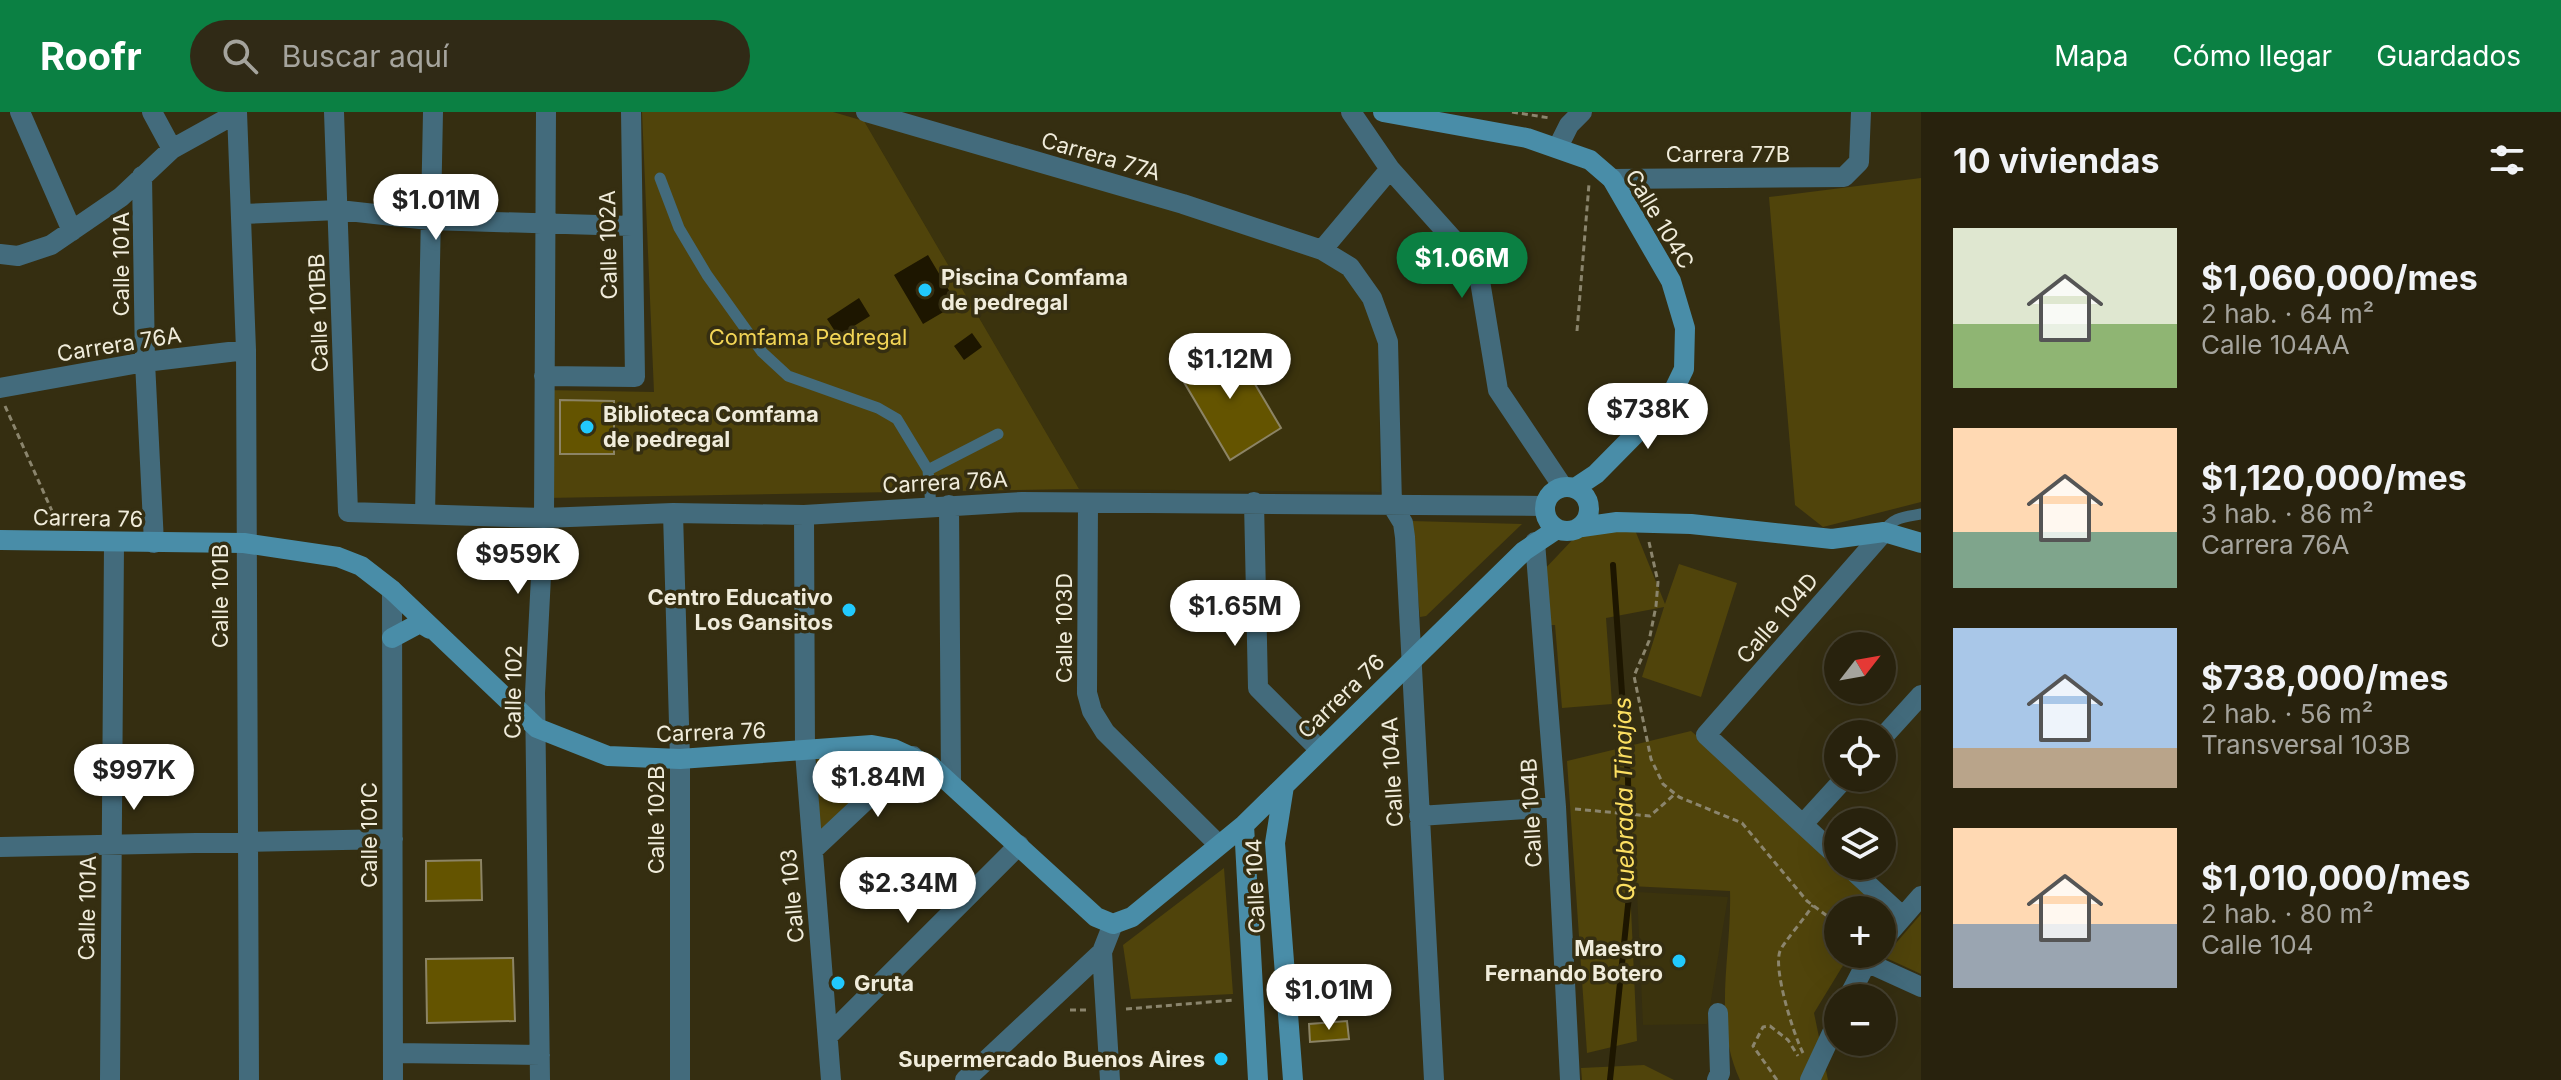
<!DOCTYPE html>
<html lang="es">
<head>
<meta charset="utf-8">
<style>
	:root { --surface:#28220d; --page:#302a16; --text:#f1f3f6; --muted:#a5a49d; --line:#443f2e; --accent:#0b8043 }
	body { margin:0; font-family:Inter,sans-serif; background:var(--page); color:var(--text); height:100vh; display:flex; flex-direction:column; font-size:30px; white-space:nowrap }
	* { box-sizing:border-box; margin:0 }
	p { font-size:26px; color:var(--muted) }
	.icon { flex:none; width:44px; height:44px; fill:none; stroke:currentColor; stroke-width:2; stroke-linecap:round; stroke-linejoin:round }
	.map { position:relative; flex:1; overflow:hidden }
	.panel { display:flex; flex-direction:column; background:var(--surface); width:640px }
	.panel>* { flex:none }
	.needle { width:52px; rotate:59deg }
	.tools { position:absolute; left:1824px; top:520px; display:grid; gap:16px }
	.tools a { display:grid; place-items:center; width:72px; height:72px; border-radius:50%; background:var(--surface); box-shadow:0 8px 32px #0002,0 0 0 2px var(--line); font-size:40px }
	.price { position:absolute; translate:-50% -68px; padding:0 18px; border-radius:28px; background:#fff; color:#222; font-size:26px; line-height:52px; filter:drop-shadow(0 2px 4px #0008) }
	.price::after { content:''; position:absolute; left:50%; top:48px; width:24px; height:18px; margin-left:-12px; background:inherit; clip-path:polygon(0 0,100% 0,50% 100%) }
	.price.current { background:var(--accent); color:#fff }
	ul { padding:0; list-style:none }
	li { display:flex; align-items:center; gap:24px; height:200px; padding:0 32px }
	li span { display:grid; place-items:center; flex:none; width:224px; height:160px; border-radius:0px; color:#555 }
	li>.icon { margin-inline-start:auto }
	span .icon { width:96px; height:96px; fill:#fffc; stroke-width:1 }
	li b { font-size:34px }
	h2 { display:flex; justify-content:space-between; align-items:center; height:96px; padding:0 32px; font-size:34px }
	header { display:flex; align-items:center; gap:48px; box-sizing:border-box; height:112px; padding:0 40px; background:var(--accent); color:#fff }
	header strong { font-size:38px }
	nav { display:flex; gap:44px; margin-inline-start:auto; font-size:28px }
	.search { width:560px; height:72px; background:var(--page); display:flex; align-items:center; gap:20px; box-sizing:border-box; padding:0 28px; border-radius:44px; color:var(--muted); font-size:30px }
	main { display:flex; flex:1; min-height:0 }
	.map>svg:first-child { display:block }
	.built { fill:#3b330d }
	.green { fill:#50440b }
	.water { fill:#1d1600 }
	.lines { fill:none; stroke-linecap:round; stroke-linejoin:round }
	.stream { stroke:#1d1600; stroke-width:6 }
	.building { fill:#645400; stroke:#8c8465; stroke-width:2 }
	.path { stroke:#8b856d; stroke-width:3; stroke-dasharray:6 4; stroke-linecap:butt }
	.lane { stroke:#436b7c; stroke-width:11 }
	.street { stroke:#436b7c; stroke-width:20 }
	.secondary { stroke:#498da8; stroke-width:20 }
	.poi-dot { fill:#21c9fd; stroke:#352e11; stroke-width:3 }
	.labels { text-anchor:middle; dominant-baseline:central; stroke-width:7; stroke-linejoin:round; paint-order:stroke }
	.street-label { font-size:22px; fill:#f0ecdb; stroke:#352e11 }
	.poi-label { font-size:22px; font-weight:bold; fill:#f0ecdb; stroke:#352e11; text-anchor:start }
	.park-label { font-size:22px; fill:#f2d556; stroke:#352e11 }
	.water-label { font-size:24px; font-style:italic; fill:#fcdf61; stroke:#352e11 }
</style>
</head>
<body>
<header>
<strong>Roofr</strong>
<div class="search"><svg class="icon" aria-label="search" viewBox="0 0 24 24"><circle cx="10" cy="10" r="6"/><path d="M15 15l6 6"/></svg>Buscar aquí</div>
<nav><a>Mapa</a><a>Cómo llegar</a><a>Guardados</a></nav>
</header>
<main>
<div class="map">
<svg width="1921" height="968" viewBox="0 0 1921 968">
	<rect width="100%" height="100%" fill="#352e11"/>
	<path class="built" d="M864,9l439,127 44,28 24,40 8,26 1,150 -301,-3z
		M1637,780l91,5 -21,127 -64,1z"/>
	<path class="green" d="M642,0h191l31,9 215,368 -534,9 -3,-108 112,2z
		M1921,66v324l-98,25 -28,-22 -26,-308z
		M1411,409l111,3 -96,92 -6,1z
		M1635,418l30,74 14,-40 58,19 -36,114 -59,-20 22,-70 -58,11 6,86 -50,4 -7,-83h-5l-9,-52 37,-39z
		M1691,619l159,135 28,42 -40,2v44h12l-36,59 14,67h-88c-28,-60 -8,-126 -10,-189l-100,-5 7,155 -50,12 -20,-292z
		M851,633l54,14 -85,77 -4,-86z
		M1224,756l9,126 -102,5 -8,-54z
		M1921,802v60l-37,-17z
		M1644,953l30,15h-92l-1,-12z"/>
	<path class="water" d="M928,143l29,49 -34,20 -29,-49z
		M859,186l11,18 -32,20 -11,-17z
		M972,221l10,14 -18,13 -10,-14z"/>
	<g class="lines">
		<path class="stream" d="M1610,968l20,-194 -2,-108 -15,-213"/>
	</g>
	<path class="building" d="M1230,230l51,86 -51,32 -52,-88z
		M560,288l54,1v53h-54z
		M481,748l1,40 -56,1v-40z
		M513,846l2,63 -88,2 -1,-64z
		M1347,909l2,18 -39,3 -1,-18z"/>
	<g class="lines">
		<path class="path" d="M1512,0l38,6
			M1577,219l12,-147
			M5,294l51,114
			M1649,430l9,40 -2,24 -7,35 -15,35 17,83 12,25 16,13 63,26 65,78 31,23
			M1575,697l75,7 25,-22
			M1126,897l108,-9
			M1070,898h17
			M1803,941c-10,-20 -30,-84 -23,-102 3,-8 26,-34 33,-46
			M1777,968l-24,-34 10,-19 7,-1 18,14 10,16"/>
		<path class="lane" d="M660,66l19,50 28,47 55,77 26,24 90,32 19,11 31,51 3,36
			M928,358l70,-36
			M1884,420c8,-15 21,-15 37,-18"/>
		<path class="street" d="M20,0l52,119
			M152,0l20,37
			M237,0l9,238 3,730
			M334,0l14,400 196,6 129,-5 131,2 218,-13 523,4
			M866,0l317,92 139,46 28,17 22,31 16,44 4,163 11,18 2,14 29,543
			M1351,0l39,57 77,86 12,20 19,115 65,97
			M1558,35l11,-22 13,-13
			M142,64l3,186 9,181
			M1612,67l232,-2 15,-15 2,-50
			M242,102l97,-4 90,10 202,6
			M1322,138l68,-81
			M0,142l18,2 33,-11 70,-48 51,-48 65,-36
			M544,264l91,1 -4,-265
			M0,276l145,-26 101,-12
			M1254,390l4,186 62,62
			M1088,391l-1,190 5,18 13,21 113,112
			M949,393l2,277
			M673,401l7,246v321
			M425,403l8,-403
			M804,403l1,237 26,328
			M1535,430l21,265 14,273
			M392,478l1,490
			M1882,626l39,-43
			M1419,704l137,-9
			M1803,712l42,-46
			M0,735l393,-8
			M813,738l100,-94
			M1838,745l-132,-122 178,-203
			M1848,754l54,50
			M1882,829l39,-45
			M1102,840l8,128
			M1866,850l55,25
			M1848,886l23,-44
			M828,924l191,-191
			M394,941l146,2
			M110,968l4,-536
			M540,968l-5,-387 9,-175 2,-406
			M965,968l137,-128 11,-28
			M1717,968l3,-7 -2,-60
			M1810,968l28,-60"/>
		<path class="secondary" d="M1383,0l144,26 63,22 22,19 59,102 14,47 -1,41 -15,31 -73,74 -21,14
			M1545 397a22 22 0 1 1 44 0a22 22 0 1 1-44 0Z
			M1582,415l35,-5 74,2 141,15 52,-7 37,11
			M0,428l244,3 94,14 23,9 31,24 145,138 71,28 72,3 192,-14 22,4 37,17 165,151 17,7 19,-7 112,-92 280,-274 33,-22
			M392,526l28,-15 10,6
			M1284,674l-9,57 18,237
			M1244,713l14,255"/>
	</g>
	<g class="poi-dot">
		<circle cx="925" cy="178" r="8"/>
		<circle cx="587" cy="315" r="8"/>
		<circle cx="849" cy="498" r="8"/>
		<circle cx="1679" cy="849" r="8"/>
		<circle cx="838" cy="871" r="8"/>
		<circle cx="1221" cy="947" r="8"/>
	</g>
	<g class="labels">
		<g class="street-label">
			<text x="1728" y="42">Carrera 77B</text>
			<text transform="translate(1101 44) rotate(16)">Carrera 77A</text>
			<text transform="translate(1660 107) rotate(59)">Calle 104C</text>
			<text transform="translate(608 133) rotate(-91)">Calle 102A</text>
			<text transform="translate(121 152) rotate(-90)">Calle 101A</text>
			<text transform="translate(318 201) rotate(-92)">Calle 101BB</text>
			<text transform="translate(119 232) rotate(-9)">Carrera 76A</text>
			<text transform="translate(945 370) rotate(-3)">Carrera 76A</text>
			<text transform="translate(88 406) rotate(1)">Carrera 76</text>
			<text transform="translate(220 484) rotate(-90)">Calle 101B</text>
			<text transform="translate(1777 506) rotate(-49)">Calle 104D</text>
			<text transform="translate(1064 516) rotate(-90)">Calle 103D</text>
			<text transform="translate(513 580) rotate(-89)">Calle 102</text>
			<text transform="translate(1341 584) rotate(-44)">Carrera 76</text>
			<text transform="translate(711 620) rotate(-2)">Carrera 76</text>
			<text transform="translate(1392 660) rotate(-93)">Calle 104A</text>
			<text transform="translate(1531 701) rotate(-93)">Calle 104B</text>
			<text transform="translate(656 708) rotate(-90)">Calle 102B</text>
			<text transform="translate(369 723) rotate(-90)">Calle 101C</text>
			<text transform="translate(1255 774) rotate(-92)">Calle 104</text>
			<text transform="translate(792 784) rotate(-95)">Calle 103</text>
			<text transform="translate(87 796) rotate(-89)">Calle 101A</text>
		</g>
		<g class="poi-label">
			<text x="941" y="165">Piscina Comfama<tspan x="941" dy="25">de pedregal</tspan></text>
			<text x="603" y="302">Biblioteca Comfama<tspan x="603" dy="25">de pedregal</tspan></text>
			<text x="833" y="485" text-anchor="end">Centro Educativo<tspan x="833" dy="25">Los Gansitos</tspan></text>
			<text x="1663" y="836" text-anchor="end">Maestro<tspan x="1663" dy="25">Fernando Botero</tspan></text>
			<text x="854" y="871">Gruta</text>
			<text x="1205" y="947" text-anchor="end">Supermercado Buenos Aires</text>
		</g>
		<g class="park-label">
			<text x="808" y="225">Comfama Pedregal</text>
		</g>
		<g class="water-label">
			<text transform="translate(1624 687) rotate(-91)">Quebrada Tinajas</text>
		</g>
	</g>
</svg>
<div class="tools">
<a><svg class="needle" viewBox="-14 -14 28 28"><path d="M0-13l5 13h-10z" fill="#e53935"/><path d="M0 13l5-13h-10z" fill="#a5a49d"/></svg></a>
<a><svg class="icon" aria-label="locate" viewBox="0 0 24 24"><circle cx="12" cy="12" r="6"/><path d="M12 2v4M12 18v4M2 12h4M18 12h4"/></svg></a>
<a><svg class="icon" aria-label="layers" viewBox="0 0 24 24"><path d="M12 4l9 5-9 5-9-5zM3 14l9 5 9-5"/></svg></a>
<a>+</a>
<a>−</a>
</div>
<b class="price" style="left:436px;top:130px">$1.01M</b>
<b class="price current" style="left:1462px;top:188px">$1.06M</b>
<b class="price" style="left:1230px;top:289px">$1.12M</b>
<b class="price" style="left:1648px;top:339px">$738K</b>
<b class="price" style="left:518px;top:484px">$959K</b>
<b class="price" style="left:1235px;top:536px">$1.65M</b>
<b class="price" style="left:134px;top:700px">$997K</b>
<b class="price" style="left:878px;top:707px">$1.84M</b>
<b class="price" style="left:908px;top:813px">$2.34M</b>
<b class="price" style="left:1329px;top:920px">$1.01M</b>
</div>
<section class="panel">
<h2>10 viviendas<svg class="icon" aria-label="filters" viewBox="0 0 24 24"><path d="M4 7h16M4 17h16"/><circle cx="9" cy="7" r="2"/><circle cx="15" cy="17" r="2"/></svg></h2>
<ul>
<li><span style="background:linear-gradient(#dfe7d0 60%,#8fb573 0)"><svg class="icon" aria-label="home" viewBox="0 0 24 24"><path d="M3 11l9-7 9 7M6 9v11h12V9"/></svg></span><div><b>$1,060,000/mes</b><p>2 hab. · 64 m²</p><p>Calle 104AA</p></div></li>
<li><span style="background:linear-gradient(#ffd9b3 65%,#7fa58c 0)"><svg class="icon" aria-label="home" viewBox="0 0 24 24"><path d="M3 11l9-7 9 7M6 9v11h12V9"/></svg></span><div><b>$1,120,000/mes</b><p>3 hab. · 86 m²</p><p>Carrera 76A</p></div></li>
<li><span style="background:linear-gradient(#a9c7e8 75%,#b9a48a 0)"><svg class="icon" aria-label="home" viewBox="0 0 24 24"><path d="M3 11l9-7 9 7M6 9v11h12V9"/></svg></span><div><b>$738,000/mes</b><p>2 hab. · 56 m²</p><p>Transversal 103B</p></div></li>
<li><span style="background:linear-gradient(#ffd9b3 60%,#9aa5b1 0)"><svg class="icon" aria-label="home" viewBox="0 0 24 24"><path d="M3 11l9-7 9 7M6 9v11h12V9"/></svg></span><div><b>$1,010,000/mes</b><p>2 hab. · 80 m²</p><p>Calle 104</p></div></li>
</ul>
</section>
</main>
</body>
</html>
